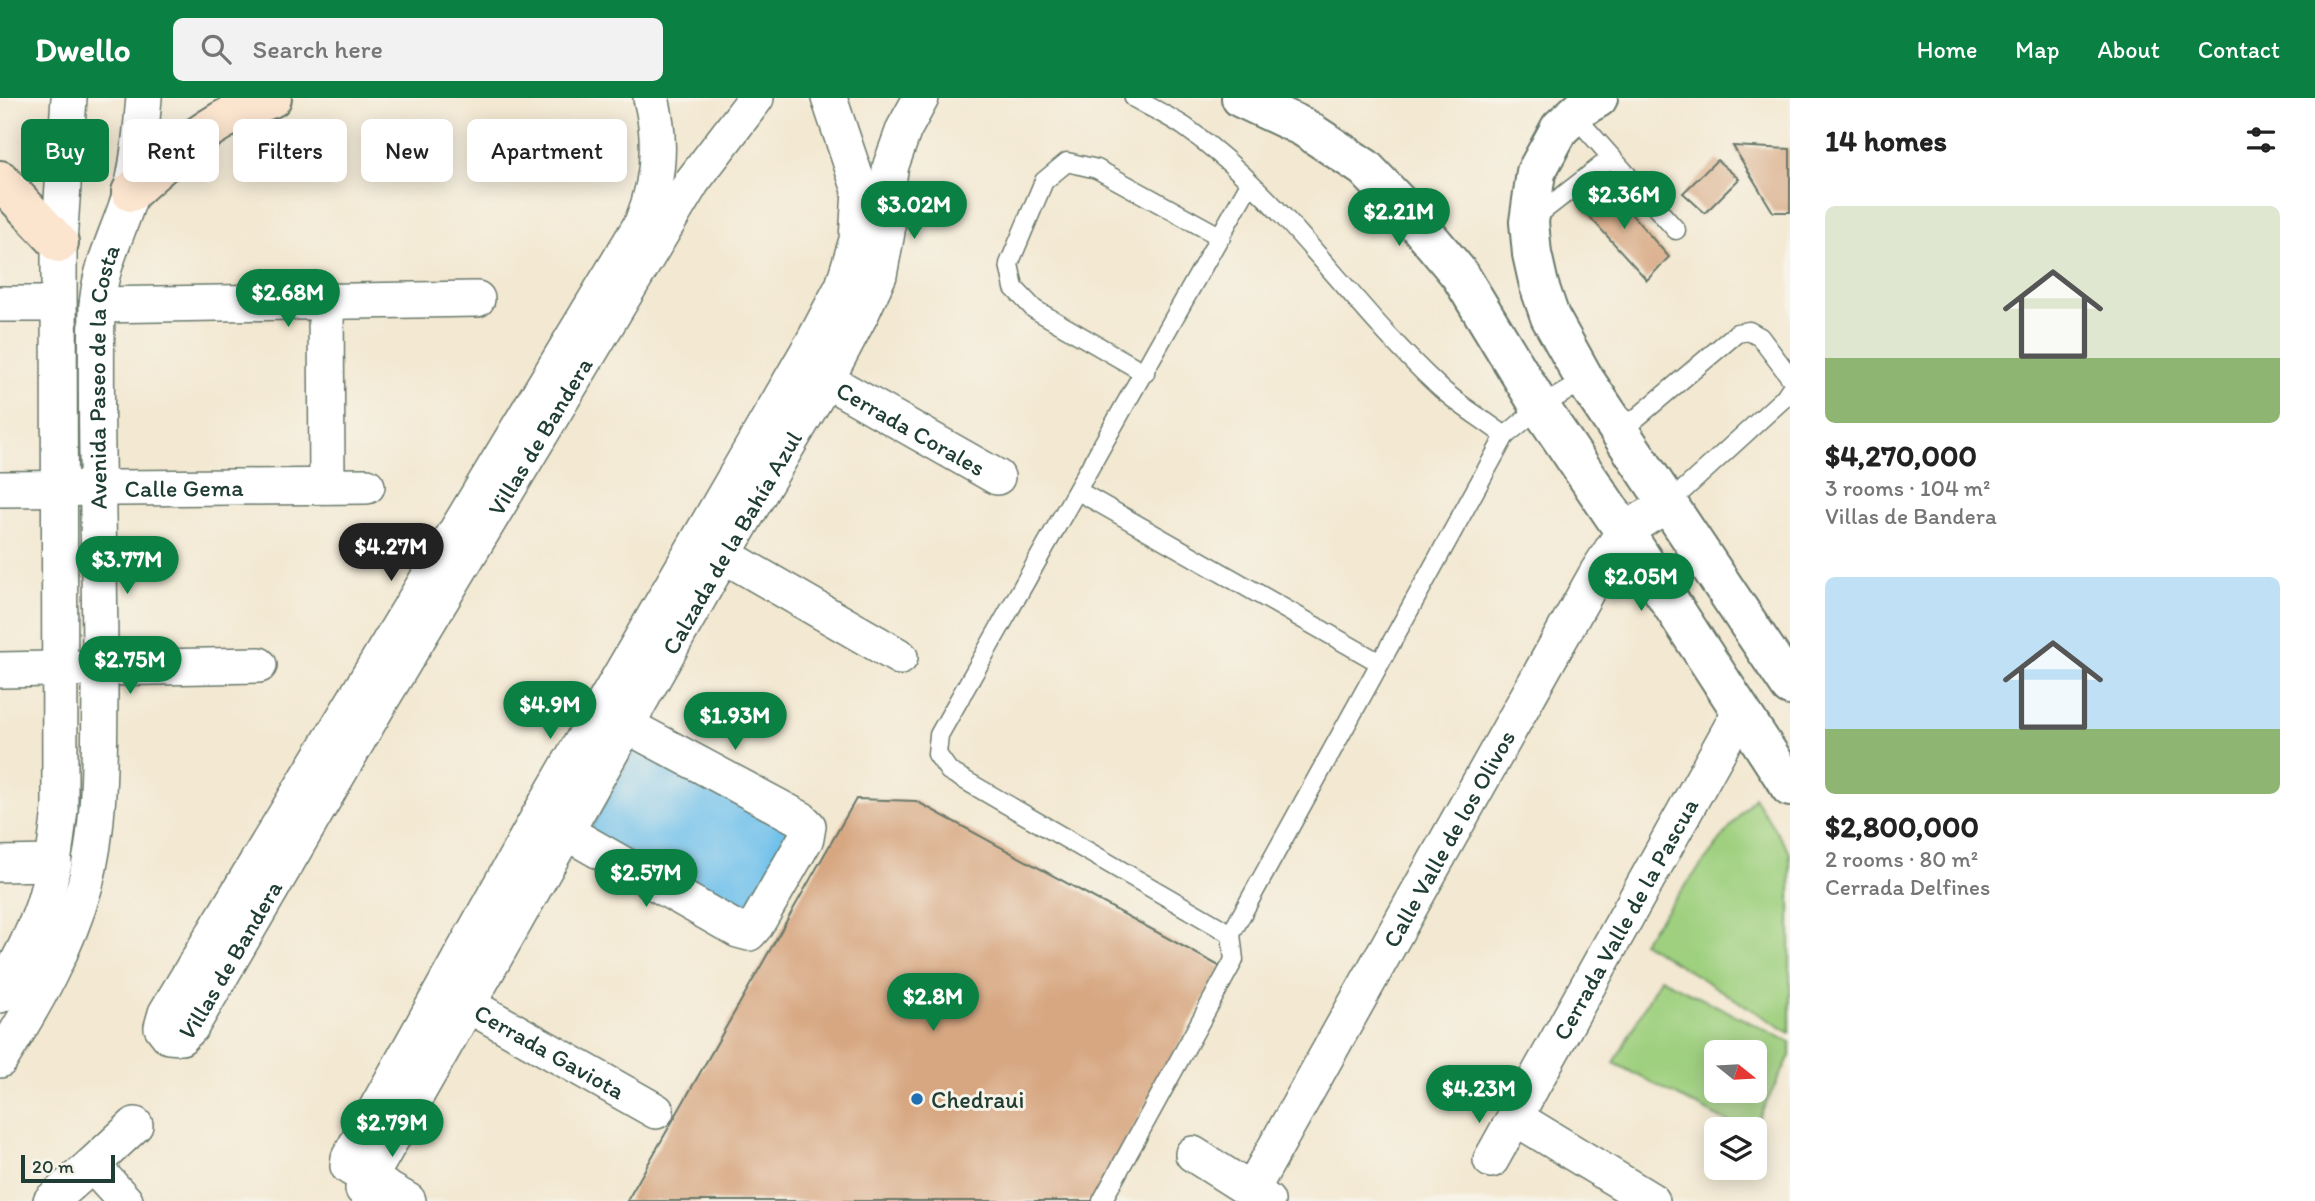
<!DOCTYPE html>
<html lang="en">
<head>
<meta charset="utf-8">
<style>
	:root { --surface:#fff; --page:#f2f2f2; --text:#222; --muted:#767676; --accent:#0b8043 }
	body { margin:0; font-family:Itim,sans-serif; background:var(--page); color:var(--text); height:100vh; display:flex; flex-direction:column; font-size:26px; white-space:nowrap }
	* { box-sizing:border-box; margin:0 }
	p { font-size:23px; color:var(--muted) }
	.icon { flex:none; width:38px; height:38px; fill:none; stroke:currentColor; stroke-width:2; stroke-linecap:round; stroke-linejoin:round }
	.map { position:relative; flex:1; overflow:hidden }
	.side { display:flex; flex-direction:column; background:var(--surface); width:525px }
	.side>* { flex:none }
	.hud { position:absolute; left:21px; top:21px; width:665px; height:63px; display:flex; gap:14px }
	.needle { width:46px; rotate:108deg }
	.tools { position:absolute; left:1704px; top:942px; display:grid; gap:14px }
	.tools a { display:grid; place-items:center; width:63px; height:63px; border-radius:10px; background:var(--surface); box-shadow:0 4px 18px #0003; font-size:35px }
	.scale { position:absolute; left:21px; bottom:18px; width:94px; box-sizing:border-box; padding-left:7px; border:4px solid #1f3d34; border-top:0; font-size:19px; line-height:24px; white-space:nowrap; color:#1f3d34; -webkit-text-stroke:5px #f7f3e8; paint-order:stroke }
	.price { position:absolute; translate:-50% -60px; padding:0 16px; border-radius:24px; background:var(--accent); color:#fff; font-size:23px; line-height:46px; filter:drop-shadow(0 2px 4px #0008) }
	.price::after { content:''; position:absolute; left:50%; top:42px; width:21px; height:16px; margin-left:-10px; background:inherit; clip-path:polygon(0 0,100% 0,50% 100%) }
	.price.active { background:#222; color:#fff }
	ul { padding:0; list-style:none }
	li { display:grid; align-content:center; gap:14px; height:371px; padding:0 35px }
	li span { display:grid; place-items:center; height:217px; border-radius:10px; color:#555 }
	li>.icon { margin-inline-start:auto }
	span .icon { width:126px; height:126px; fill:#fffc; stroke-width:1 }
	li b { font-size:30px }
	h2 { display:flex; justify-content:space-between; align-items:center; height:84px; padding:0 35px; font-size:30px }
	.tag { padding:0 24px; border-radius:10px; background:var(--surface); box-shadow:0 4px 18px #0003; font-size:24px; line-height:63px }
	.tag.active { background:var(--accent); color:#fff }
	header { display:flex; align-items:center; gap:42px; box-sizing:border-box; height:98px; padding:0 35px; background:var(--accent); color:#fff }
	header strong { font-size:33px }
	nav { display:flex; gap:38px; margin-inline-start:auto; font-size:24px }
	.search { width:490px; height:63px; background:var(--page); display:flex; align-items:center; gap:18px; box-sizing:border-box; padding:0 24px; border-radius:10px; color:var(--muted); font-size:26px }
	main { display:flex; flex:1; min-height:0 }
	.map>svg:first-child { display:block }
	.green { fill:#9fd07f; stroke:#5f865a; stroke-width:2; fill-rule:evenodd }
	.water { fill:#71c1ec; stroke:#487f90; stroke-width:2 }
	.building { fill:#d7a782 }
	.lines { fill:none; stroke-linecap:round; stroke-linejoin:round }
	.service-casing { stroke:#69796b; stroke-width:21 }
	.minor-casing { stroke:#69796b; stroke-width:38 }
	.tertiary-casing { stroke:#69796b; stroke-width:42 }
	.secondary-casing { stroke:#69796b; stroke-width:42 }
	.service { stroke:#fff; stroke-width:18 }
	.minor { stroke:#fff; stroke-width:35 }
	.tertiary { stroke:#fff; stroke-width:38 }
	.secondary { stroke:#fce5cf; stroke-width:38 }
	.poi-dot { fill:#1f6fb2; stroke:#f7f3e8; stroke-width:2.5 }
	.labels { text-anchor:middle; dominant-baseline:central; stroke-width:6; stroke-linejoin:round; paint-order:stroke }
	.street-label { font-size:24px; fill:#1f3d34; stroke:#f7f3e8 }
	.poi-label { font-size:24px; fill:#1f3d34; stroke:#f7f3e8; text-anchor:start }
</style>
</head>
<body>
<header>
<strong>Dwello</strong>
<div class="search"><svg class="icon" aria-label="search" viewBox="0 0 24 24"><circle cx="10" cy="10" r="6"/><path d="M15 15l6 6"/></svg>Search here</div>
<nav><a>Home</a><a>Map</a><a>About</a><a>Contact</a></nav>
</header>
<main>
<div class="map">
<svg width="1790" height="1103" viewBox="0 0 1790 1103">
	<rect width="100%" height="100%" fill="#f7f3e8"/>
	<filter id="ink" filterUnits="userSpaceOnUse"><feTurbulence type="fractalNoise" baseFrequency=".0143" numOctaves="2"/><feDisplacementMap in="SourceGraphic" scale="14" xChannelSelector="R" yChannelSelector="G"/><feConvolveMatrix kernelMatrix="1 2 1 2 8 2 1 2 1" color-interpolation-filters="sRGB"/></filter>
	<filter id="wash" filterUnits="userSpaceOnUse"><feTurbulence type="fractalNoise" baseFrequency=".00686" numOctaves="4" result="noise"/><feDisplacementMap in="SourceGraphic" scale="28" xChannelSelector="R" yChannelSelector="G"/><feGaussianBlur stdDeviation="1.57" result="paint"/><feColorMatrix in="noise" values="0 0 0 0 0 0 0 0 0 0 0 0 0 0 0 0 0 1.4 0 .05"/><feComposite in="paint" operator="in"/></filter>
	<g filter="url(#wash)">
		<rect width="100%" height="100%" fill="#f3e8d1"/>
		<path class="green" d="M1754,699l36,56v180l-148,-91z
			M1660,880l130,64v14l-37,73h-12l-127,-66zM1717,954h38v38h-38z"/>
		<path class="water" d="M636,648l156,85 -50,87 -154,-84z"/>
		<g id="blocks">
			<path class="building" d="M1733,48l57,3v63h-17z
				M1717,62l22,19 -34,34 -22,-20z
				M1603,84l66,75 -22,23 -68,-75z
				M856,701l60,2 305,166 -128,234h-466z"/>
		</g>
	</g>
	<g filter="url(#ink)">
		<use href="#blocks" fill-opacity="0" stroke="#69796b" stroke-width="2"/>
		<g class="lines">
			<g class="service-casing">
				<path id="service" d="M1134,0c17,10 35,18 51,29 99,71 164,176 252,258 20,19 46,34 68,51
					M1574,17l102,115
					M1534,120l77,-60
					M1145,275l-111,-64 -20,-21 -5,-24 35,-83 23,-19 30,7 124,68
					M1620,334l117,-99 12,-2 11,6 30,40
					M1078,393l302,172
					M1668,406l116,-106 6,-9
					M1231,836l-282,-163 -12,-17 2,-19 311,-552
					M1102,1103l132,-241 -3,-26 274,-498 35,-29 45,-27"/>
			</g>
			<g class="minor-casing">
				<g id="minor">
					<path id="s1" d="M651,0c11,43 8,84 -9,125l-476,790 -4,14 7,9 12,1 10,-10 192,-330 309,-515 64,-84"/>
					<path d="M326,202l1,186"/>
					<path d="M0,206h58"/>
					<path d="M97,207l380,-6"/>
					<path id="s2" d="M805,270l192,109"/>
					<path id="s3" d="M0,391l367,-3"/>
					<path d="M703,445l197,114"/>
					<path d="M0,572l259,-5"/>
					<path d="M545,722l193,110 11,3 7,-8 50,-87 2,-12 -7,-7 -175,-94"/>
					<path d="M0,766l54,-1"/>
					<path id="s4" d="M449,896l207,117"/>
					<path d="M0,897c16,-29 32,-57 43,-89 10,-31 13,-65 17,-97l-1,-566 10,-145"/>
					<path id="s5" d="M0,962c35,-56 67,-111 85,-175 16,-62 14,-126 15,-190 1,-128 -6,-257 -3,-386 1,-41 23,-79 34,-117 8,-30 10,-63 13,-94"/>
					<path d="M1516,1020l136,83"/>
					<path d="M1193,1056l74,47"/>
					<path id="s6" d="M1491,1062l249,-448"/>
					<path d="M92,1067l43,-40"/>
					<path d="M348,1068l1,-8 190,-342 276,-477 28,-53 14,-46 3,-50 -31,-92"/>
					<path d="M351,1070l57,33"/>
					<path id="s7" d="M363,1091l360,-634 103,-175 36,-68 17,-37 8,-43v-43l4,-24 13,-36 17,-31"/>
					<path id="s8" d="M1251,1093l347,-620 26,-40 44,-27"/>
					<path d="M51,1103l41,-36 33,36"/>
				</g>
			</g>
			<g class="tertiary-casing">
				<path id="tertiary" d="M1241,0l62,29 62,41 44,46 51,61 80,132 84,124 166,256
					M1598,0l-14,8 -24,22 -24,44 -7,50 3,32 7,31 11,32 35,63 205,306"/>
			</g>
			<g class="secondary-casing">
				<path id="secondary" d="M0,82l59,63
					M131,94c43,-40 84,-75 141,-94"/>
			</g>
			<use href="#service" class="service"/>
			<use href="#minor" class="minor"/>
			<use href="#tertiary" class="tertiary"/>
			<use href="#secondary" class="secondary"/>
		</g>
	</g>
	<circle class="poi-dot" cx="917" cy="1001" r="7"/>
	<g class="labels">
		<g class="street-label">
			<text stroke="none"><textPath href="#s5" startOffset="705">Avenida Paseo de la Costa</textPath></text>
			<text stroke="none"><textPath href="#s2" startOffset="122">Cerrada Corales</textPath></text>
			<text stroke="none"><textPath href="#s1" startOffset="1788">Villas de Bandera</textPath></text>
			<text stroke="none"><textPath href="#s3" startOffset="184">Calle Gema</textPath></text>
			<text stroke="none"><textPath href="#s7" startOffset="744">Calzada de la Bahía Azul</textPath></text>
			<text stroke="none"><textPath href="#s8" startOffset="404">Calle Valle de los Olivos</textPath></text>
			<text stroke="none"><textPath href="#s6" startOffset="276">Cerrada Valle de la Pascua</textPath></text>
			<text stroke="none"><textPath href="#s1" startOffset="1180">Villas de Bandera</textPath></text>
			<text stroke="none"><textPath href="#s4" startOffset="116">Cerrada Gaviota</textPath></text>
		</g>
		<g class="poi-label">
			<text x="931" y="1001">Chedraui</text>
		</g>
	</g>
</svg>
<div class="tools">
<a><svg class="needle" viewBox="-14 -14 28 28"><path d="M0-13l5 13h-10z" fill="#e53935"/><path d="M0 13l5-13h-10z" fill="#767676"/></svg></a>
<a><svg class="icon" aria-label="layers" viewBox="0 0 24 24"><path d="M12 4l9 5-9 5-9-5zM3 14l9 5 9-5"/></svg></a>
</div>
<div class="scale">20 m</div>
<b class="price" style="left:1624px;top:133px">$2.36M</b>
<b class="price" style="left:914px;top:143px">$3.02M</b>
<b class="price" style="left:1399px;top:150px">$2.21M</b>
<b class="price" style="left:288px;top:231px">$2.68M</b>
<b class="price active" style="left:391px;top:485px">$4.27M</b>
<b class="price" style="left:127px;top:498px">$3.77M</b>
<b class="price" style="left:1641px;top:515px">$2.05M</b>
<b class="price" style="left:130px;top:598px">$2.75M</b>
<b class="price" style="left:550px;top:643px">$4.9M</b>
<b class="price" style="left:735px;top:654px">$1.93M</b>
<b class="price" style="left:646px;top:811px">$2.57M</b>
<b class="price" style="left:933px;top:935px">$2.8M</b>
<b class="price" style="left:1479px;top:1027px">$4.23M</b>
<b class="price" style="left:392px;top:1061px">$2.79M</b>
<div class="hud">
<a class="tag active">Buy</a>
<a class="tag">Rent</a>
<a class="tag">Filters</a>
<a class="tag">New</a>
<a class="tag">Apartment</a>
</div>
</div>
<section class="side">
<h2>14 homes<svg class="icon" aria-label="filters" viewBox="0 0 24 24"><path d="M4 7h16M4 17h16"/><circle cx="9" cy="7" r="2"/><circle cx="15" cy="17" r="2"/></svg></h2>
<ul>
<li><span style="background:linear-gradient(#dfe7d0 70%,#8fb573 0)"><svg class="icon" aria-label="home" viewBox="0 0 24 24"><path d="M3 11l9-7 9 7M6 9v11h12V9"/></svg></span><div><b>$4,270,000</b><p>3 rooms · 104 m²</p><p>Villas de Bandera</p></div></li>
<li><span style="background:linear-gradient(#bfe0f5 70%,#8fb573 0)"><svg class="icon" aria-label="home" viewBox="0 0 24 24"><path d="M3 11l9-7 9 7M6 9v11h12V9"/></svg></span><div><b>$2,800,000</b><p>2 rooms · 80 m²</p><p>Cerrada Delfines</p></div></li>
</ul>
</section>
</main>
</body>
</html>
